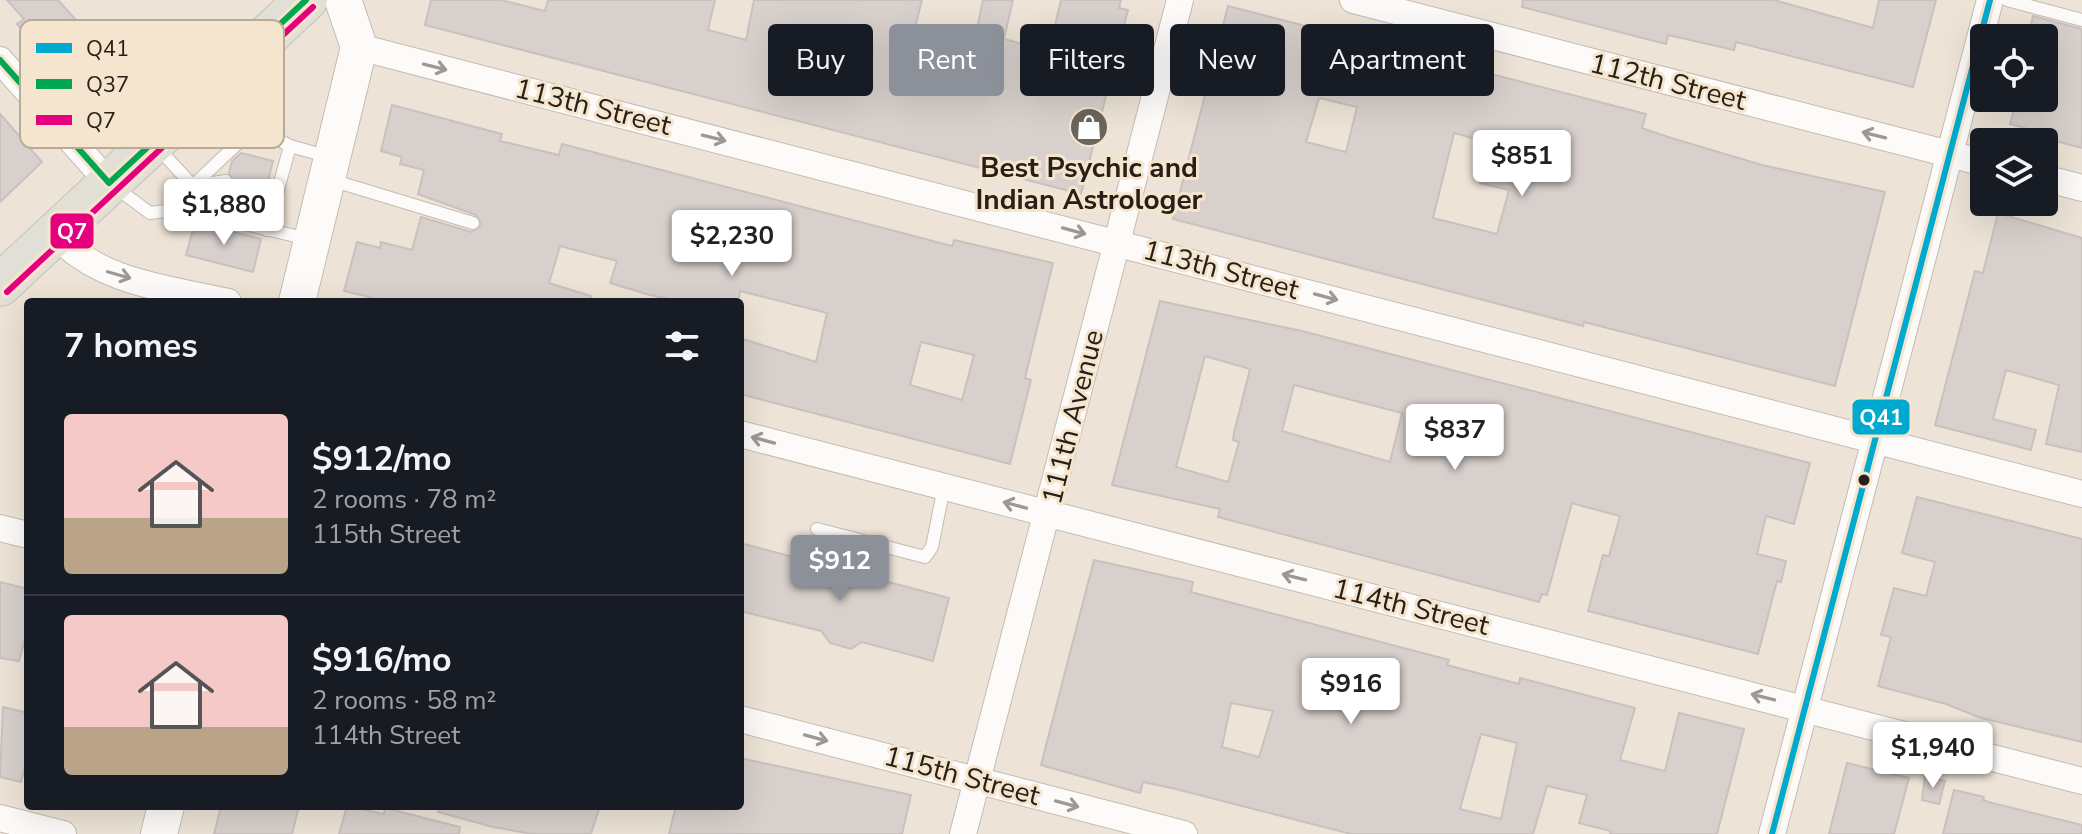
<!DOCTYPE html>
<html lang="en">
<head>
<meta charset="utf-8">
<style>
	:root { --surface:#171b24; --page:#20242c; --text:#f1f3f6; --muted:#9ea1a6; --line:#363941; --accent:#8c9099 }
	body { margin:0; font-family:"Nunito Sans",sans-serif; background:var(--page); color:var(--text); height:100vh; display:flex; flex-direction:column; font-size:30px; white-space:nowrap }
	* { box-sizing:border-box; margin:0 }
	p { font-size:26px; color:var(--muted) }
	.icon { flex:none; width:44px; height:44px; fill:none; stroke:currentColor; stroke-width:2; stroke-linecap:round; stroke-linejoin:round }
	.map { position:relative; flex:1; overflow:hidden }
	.sheet { position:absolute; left:24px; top:298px; width:720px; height:512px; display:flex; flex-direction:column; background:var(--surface); border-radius:8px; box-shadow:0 8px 32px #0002 }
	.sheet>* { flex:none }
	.hud { position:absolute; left:768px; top:24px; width:760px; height:72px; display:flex; gap:16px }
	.tools { position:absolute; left:1970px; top:24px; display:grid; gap:16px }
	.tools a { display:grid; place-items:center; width:88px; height:88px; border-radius:8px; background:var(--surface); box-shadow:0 8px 32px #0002; font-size:40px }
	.price { position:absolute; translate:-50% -68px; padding:0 18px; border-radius:8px; background:#fff; color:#222; font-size:26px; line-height:52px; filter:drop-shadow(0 2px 4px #0008) }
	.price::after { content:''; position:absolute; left:50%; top:48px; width:24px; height:18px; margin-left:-12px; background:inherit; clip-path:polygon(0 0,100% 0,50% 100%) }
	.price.current { background:var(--accent); color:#fff }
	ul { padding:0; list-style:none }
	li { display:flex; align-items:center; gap:24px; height:200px; padding:0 40px }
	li+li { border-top:2px solid var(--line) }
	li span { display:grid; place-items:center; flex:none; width:224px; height:160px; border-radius:8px; color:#555 }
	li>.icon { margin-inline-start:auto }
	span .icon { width:96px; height:96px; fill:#fffc; stroke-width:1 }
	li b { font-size:34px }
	h2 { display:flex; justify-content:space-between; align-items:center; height:96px; padding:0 40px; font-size:34px }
	.pill { padding:0 28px; border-radius:8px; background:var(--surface); box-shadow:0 8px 32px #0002; font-size:28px; line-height:72px }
	.pill.current { background:var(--accent); color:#fff }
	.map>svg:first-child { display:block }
	.building { fill:#d8d0cc; stroke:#cac1bf; stroke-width:2; fill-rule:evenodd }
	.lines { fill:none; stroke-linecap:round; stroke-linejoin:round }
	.lane-casing { stroke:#c4bcb2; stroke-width:14 }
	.street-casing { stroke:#c4bcb2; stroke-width:28 }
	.secondary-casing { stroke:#c4bcb2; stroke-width:38 }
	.primary-casing { stroke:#c5c0ba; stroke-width:44 }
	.lane { stroke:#fcfbf9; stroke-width:12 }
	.street { stroke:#fcfbf9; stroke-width:26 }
	.secondary { stroke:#fcfbf9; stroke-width:36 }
	.primary { stroke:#e2dfd7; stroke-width:42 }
	.bus-1-casing { stroke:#f6e5ce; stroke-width:12 }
	.bus-2-casing { stroke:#f6e5ce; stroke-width:12 }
	.bus-3-casing { stroke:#f6e5ce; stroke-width:12 }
	.bus-1 { stroke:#00a9ce; stroke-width:6 }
	.bus-2 { stroke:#00a651; stroke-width:6 }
	.bus-3 { stroke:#e5007d; stroke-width:6 }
	.oneway { stroke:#9c9894 }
	.bus-dot { fill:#272018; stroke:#f6e5ce; stroke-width:3 }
	.labels { text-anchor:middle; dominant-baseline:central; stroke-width:6; stroke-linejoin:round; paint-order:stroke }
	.street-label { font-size:28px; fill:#272018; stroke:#f6e5ce }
	.poi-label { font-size:28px; font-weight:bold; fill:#272018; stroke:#f6e5ce }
	.key { fill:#f6e5ce; stroke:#b8aa97; stroke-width:2 }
	.key-label { font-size:22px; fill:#272018 }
	.line-badge { stroke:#f6e5ce; stroke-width:3 }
	.badge-label { font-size:22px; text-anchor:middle; font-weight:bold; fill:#fff }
</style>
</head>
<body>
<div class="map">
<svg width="2082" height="834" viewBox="0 0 2082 834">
	<rect width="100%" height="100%" fill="#ede4d7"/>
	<path class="building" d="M7,0h51l47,52 20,-17 25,29 -55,49 -78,-89 7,-5z
		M431,0h70l44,11 3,-11h167l-7,30 38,10 8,-40h168l-10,39 56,15 4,-1 11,-53h30l-9,39 45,12 12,-51h60l-2,8 9,2 -47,184 -656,-169z
		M1523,0h251l99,28 6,-28h57l-23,87 -177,-45 -2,8 -66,-15 -2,9 -144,-37z
		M1228,6l418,108 -4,14 26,9 94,28 123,27 -50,194 -251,-64 -1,4 -410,-107zM1319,98l38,9 -11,45 -40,-10zM1454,133l37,10 -11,40 29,7 -12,44 -64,-16z
		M2033,16l49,13v119l-58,-15 1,-5 -15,-4 7,-26h27v-60h-16z
		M392,105l110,29 -2,7 59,14 3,-11 390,102 2,-6 99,23 -28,115 6,2 -21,84 -270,-70v-56l76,24 11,-49 -67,-17 -20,-5 -2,11h-54l-34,-7 -40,-12 7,-22 -57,-15 -11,37 42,13v6h-201l-46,-11 13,-49 23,6 1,-6 31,8 9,-33 50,15 11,-7 -6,-10 -58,-21 6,-24 -24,-6 2,-7 -21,-6zM921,342l53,13 -12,45 -52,-15z
		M0,114l42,48 -42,40z
		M241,153l32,8 -14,57 -36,-9 7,-7 -6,-12 11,-6 -6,-11 3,-12z
		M1998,213l84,25v214l-36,-8 13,-59 -53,-15 -13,49 43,11 -5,20 -96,-25 40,-154 8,2z
		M195,222l66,17 -8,33 -67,-17z
		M1160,301l142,30 508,132 -16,61 -28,-8 -9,38 29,7 -5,21 -4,-1 -19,73 -170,-43 15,-56 6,1 11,-40 -38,-10 -10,-3 -25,92 -5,-1 -3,8 -321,-85 2,-8 -108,-24zM1205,356l45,13 -16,64 -1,7 6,2 -11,40 -52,-15zM1294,385l108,28 -12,49 -108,-31z
		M1917,497l165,42v203l-101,-24 -35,-14 -68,-18 13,-49 -10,-2 13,-47 32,8 9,-34 -33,-9z
		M740,543l209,55 -16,63 -71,-19 -11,7 -21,-6 -9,-12 -81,-20z
		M1094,560l99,22 -2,10 258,68 -2,5 72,19 1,-6 115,30 -15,52 45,11 14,-58 65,16 -27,105h-107l1,-3 -32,-8 8,-28 -40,-9 -14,48h-182l-175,-45 -33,-7 -3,11 -99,-28zM1231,703l42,8 -14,46 -37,-10zM1481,734l36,9 -16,76 -41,-10z
		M0,582l28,7v39l-9,33 -19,-3z
		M3,707l25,6v43l-7,26 -21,-5z
		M740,758l171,37 -9,39h-233l7,-28h64z
		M1847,763l62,15 -15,56h-65z
		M1925,776l20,5 -6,23 -17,-4z
		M1954,790l30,7 -1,3 9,3 90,22v9h-139z
		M221,806h78l-7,28h-78z
		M347,806l37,8 1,-6 75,19 -1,7h-120z
		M439,806h161l-9,28h-59l-39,-7 -55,-15z"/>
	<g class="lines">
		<g class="lane-casing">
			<path id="lane" d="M2007,0l75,20
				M255,127l35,19 40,11
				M158,148l35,38 19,30 96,23
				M331,180l142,43
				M193,186l33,-5
				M115,187l35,26 16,-2 89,-84 -33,-39
				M195,187l26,14
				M267,230l23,-84
				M817,529l108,28 7,-10 12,-60"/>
		</g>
		<g class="street-casing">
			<path id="street" d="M1353,0l631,163
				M359,47l1723,447
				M0,60l109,123
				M2044,178l38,10
				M55,234c44,49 112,54 173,68
				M740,434l1342,347
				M0,528l28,7
				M740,719l444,115
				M0,818l63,16
				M963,834l217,-834
				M1772,834l218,-834"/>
		</g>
		<g class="secondary-casing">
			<path id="secondary" d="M297,302l62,-255 -16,-47
				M159,834l7,-28"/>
		</g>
		<g class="primary-casing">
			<path id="primary" d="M0,285l306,-285"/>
		</g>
		<use href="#lane" class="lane"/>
		<use href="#street" class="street"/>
		<use href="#secondary" class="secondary"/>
		<use href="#primary" class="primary"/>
		<g class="bus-1-casing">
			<path id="bus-1" d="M1772,834l218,-834"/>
		</g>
		<g class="bus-2-casing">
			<path id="bus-2" d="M0,60l109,123
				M109,183l197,-183"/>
		</g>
		<g class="bus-3-casing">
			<path id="bus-3" d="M7,292l306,-285"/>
		</g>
		<use href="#bus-1" class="bus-1"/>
		<use href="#bus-2" class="bus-2"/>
		<use href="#bus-3" class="bus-3"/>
	</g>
	<defs><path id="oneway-shaft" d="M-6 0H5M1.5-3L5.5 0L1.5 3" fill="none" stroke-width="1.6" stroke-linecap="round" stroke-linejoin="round" transform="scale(2)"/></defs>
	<g class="oneway">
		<use href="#oneway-shaft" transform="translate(435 67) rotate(14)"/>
		<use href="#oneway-shaft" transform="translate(1874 135) rotate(-166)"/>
		<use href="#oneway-shaft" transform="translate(714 138) rotate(14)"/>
		<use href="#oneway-shaft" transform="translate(1074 231) rotate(15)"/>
		<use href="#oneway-shaft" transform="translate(119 275) rotate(16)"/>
		<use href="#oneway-shaft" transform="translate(1326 297) rotate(15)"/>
		<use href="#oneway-shaft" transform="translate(763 440) rotate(-165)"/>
		<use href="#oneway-shaft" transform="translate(1015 505) rotate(-165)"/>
		<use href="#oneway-shaft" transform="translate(1294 577) rotate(-166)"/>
		<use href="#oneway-shaft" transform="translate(1763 697) rotate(-166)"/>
		<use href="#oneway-shaft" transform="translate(816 738) rotate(15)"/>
		<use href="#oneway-shaft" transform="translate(1067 804) rotate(15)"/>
	</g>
	<defs>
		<g id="shop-disc" transform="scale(2)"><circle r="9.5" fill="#6c655b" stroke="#f6e5ce"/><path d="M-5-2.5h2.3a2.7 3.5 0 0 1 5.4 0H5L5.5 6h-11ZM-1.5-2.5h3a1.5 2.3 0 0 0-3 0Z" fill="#fff"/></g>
	</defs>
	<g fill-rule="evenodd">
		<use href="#shop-disc" x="1089" y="127"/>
	</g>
	<circle class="bus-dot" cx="1864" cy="480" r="7"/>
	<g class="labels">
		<g class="street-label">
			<text transform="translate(1668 82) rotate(14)">112th Street</text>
			<text transform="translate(593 107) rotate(14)">113th Street</text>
			<text transform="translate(1221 270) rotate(15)">113th Street</text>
			<text transform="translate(1073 417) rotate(-76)">111th Avenue</text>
			<text transform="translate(1411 607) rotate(14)">114th Street</text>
			<text transform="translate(962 776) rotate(15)">115th Street</text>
		</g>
		<g class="poi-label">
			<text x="1089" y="168">Best Psychic and<tspan x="1089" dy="32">Indian Astrologer</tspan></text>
		</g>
	</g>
	<rect x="20" y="20" width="264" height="128" rx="12" class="key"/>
	<rect x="36" y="43" width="36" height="10" fill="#00a9ce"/>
	<rect x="36" y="79" width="36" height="10" fill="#00a651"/>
	<rect x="36" y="115" width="36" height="10" fill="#e5007d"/>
	<g class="key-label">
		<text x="86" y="56">Q41</text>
		<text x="86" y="92">Q37</text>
		<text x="86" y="128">Q7</text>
	</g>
	<g class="line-badge">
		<rect x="49" y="212" width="46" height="38" rx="8" fill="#e5007d"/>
		<rect x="1851" y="398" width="60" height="38" rx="8" fill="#00a9ce"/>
	</g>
	<g class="badge-label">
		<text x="72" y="239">Q7</text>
		<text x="1881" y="425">Q41</text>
	</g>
</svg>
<div class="tools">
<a><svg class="icon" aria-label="locate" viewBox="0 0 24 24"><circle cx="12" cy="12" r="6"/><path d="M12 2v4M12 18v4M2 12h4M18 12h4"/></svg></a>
<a><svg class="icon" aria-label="layers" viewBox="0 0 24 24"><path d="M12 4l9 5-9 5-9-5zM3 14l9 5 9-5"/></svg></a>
</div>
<b class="price" style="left:1522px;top:198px">$851</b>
<b class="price" style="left:224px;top:247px">$1,880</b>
<b class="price" style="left:732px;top:278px">$2,230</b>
<b class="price" style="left:1455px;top:472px">$837</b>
<b class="price current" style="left:840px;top:603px">$912</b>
<b class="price" style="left:1351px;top:726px">$916</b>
<b class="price" style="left:1933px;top:790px">$1,940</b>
<div class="hud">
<a class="pill">Buy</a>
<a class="pill current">Rent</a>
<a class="pill">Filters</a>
<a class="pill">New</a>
<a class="pill">Apartment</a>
</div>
<section class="sheet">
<h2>7 homes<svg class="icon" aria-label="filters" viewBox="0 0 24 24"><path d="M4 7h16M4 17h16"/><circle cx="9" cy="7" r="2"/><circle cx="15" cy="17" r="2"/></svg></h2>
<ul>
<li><span style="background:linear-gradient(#f6c9c9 65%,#b9a48a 0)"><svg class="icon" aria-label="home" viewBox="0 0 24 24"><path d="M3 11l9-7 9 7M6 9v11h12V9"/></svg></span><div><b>$912/mo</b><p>2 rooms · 78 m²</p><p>115th Street</p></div></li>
<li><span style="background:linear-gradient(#f6c9c9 70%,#b9a48a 0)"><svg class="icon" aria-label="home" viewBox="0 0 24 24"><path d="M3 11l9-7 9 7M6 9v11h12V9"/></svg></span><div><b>$916/mo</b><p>2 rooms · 58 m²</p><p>114th Street</p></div></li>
</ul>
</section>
</div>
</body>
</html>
